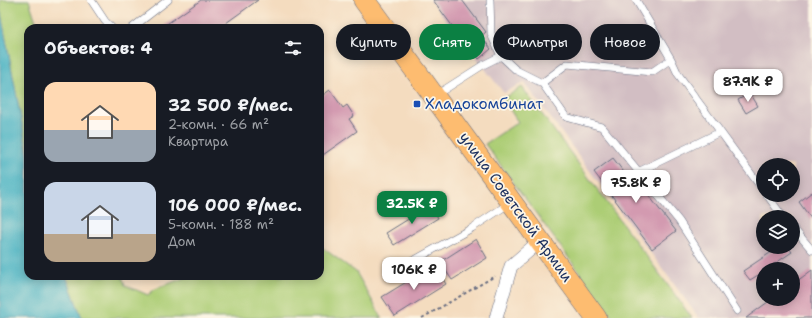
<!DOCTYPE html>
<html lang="ru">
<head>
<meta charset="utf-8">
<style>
	:root { --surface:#171b24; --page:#20242c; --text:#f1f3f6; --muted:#9ea1a6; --accent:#0b8043 }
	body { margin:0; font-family:"Shantell Sans",sans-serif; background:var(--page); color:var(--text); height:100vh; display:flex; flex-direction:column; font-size:15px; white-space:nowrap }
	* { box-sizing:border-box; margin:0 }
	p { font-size:13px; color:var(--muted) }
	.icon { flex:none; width:22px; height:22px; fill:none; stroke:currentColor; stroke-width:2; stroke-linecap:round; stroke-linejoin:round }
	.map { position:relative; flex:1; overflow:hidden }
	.details { position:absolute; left:24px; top:24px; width:300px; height:256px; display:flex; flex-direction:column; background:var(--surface); border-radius:12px; box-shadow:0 2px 10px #0003 }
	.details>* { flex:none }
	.hud { position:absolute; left:336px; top:24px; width:380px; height:36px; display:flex; gap:8px }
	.buttons { position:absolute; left:756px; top:158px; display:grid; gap:8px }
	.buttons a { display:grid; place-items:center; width:44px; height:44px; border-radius:50%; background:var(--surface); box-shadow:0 2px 10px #0003; font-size:20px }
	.price { position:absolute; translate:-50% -34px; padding:0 9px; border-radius:8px; background:#fff; color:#222; font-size:13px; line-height:26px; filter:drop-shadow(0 1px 2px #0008) }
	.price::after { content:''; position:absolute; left:50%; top:24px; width:12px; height:9px; margin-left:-6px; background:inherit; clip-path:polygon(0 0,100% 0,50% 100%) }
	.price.current { background:var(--accent); color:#fff }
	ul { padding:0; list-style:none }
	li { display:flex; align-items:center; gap:12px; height:100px; padding:0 20px }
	li span { display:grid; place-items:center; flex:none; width:112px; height:80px; border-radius:12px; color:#555 }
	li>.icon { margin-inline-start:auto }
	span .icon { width:48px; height:48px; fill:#fffc; stroke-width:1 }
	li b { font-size:17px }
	h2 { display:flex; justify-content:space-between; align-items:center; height:48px; padding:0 20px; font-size:17px }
	.chip { padding:0 14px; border-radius:18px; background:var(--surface); box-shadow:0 2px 10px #0003; font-size:14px; line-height:36px }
	.chip.current { background:var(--accent); color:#fff }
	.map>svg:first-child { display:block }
	.industrial { fill:#d2bec3; fill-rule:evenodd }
	.green { fill:#accd75; stroke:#647e6a }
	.water { fill:#45b1c2; stroke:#307090 }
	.building { fill:#d39ab0 }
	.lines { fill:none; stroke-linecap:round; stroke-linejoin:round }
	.lane-casing { stroke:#676c80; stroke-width:8 }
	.street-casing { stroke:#676c80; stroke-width:14 }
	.primary-casing { stroke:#676c80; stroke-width:22 }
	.path { stroke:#676c80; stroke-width:2; stroke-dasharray:3 3; stroke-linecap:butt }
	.lane { stroke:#fff; stroke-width:7 }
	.street { stroke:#fff; stroke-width:13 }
	.primary { stroke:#fdbc70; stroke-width:21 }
	.transit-dot { fill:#1a4fb4; stroke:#fcf5e5; stroke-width:1.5 }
	.labels { text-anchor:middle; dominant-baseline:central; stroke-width:3.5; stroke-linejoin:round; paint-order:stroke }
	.transit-label { font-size:15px; fill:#164399; stroke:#fcf5e5; text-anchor:start }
	.street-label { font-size:15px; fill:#1b2f5e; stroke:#fcf5e5 }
</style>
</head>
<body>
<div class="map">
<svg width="812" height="318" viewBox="0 0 812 318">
	<rect width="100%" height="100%" fill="#fcf5e5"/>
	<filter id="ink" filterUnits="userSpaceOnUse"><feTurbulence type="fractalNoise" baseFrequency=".025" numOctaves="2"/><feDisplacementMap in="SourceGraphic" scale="8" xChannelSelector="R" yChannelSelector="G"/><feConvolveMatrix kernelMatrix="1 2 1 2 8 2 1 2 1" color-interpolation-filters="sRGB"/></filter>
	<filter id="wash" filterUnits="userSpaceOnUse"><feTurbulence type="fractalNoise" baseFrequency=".012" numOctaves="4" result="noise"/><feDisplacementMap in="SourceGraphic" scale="16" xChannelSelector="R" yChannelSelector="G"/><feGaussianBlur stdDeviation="0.9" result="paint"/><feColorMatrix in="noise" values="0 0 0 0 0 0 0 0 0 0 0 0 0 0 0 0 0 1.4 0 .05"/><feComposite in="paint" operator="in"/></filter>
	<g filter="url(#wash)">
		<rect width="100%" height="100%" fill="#f4dcbf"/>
		<path class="industrial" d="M430,0h382v318h-113l-175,-236 -20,11zM763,165h30v30h-30zM763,217h30v30h-30zM763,269h30v30h-30z"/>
		<path class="green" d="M0,0h29l9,28h-10v127l-28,-146z
			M522,87l170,231h-79l-128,-174 33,-22 -15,-23z
			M320,246l36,26 26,46h-300l-16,-42h56l3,9 23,10 7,-6 34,-13h131z"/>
		<path class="water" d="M0,9l28,146v121h38l16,42h-82z"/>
		<g id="blocks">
			<path class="building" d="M201,0h57l-32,23 4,5h-69z
				M433,0h29l24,32 -5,4 10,13 -12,10 -11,-14 3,-3 -11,-14 -4,3z
				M330,90l13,18 4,-3 7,11 -5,3 8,12 -37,26v-60z
				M750,93l8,13 -12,7 -8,-13z
				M613,158l20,26 4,-4 39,51 -24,18 -58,-77z
				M812,192v28l-13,-18z
				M431,205l7,13 -44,27 -8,-12z
				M476,239l11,19 -35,22 -12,-18z
				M779,247h9l4,5 -25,17h-4v3l-13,8 -7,-9z
				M434,265l12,19 -51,32 -13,-19z
				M812,270v48h-66l26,-19h21v-15z"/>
		</g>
	</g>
	<g filter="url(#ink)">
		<use href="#blocks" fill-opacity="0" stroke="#676c80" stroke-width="1"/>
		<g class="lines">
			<g class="lane-casing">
				<path id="lane" d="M91,0l14,21 7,7
					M132,28l36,-28
					M501,56l15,14 26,13 24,34 36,10 77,94 58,90
					M671,59l7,15 85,116
					M542,83l25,-19 85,8 19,-13 -35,-59
					M436,95l47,-30 18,-9 -10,-22 -1,-34
					M638,172l82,-40
					M767,195l16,22
					M793,228l19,22
					M402,267l70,-39 38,-25"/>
			</g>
			<g class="street-casing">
				<path id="street" d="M496,318l15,-52 29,-25"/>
			</g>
			<g class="primary-casing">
				<path id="primary" d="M364,0l232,318"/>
			</g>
			<path class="path" d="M422,318l73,-42"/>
			<use href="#lane" class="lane"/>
			<use href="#street" class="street"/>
			<use href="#primary" class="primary"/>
		</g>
	</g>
	<rect class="transit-dot" x="413" y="100" width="8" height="8" rx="2"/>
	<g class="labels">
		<g class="transit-label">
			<text x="425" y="104">Хладокомбинат</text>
		</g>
		<g class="street-label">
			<text transform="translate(516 207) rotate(54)">улица Советской Армии</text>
		</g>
	</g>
</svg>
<div class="buttons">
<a><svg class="icon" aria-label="locate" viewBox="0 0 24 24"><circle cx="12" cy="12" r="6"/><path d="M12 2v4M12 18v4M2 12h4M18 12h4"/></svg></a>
<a><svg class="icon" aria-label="layers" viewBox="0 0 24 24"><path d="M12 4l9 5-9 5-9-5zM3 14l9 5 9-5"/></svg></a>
<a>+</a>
</div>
<b class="price" style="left:748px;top:103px">87.9K ₽</b>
<b class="price" style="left:636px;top:204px">75.8K ₽</b>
<b class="price current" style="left:412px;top:225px">32.5K ₽</b>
<b class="price" style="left:414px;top:291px">106K ₽</b>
<div class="hud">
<a class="chip">Купить</a>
<a class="chip current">Снять</a>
<a class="chip">Фильтры</a>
<a class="chip">Новое</a>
</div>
<section class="details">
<h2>Объектов: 4<svg class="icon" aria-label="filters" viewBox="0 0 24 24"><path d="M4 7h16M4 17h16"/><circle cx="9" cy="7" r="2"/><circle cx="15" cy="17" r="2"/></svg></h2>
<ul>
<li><span style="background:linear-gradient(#ffd9b3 60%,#9aa5b1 0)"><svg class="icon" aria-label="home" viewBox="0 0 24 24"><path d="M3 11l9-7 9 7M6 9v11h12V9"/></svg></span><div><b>32 500 ₽/мес.</b><p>2-комн. · 66 m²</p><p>Квартира</p></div></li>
<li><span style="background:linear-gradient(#c9d6e8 65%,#b9a48a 0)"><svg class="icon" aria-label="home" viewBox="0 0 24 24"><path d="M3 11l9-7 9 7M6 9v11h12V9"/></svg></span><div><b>106 000 ₽/мес.</b><p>5-комн. · 188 m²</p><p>Дом</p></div></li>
</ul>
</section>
</div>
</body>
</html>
